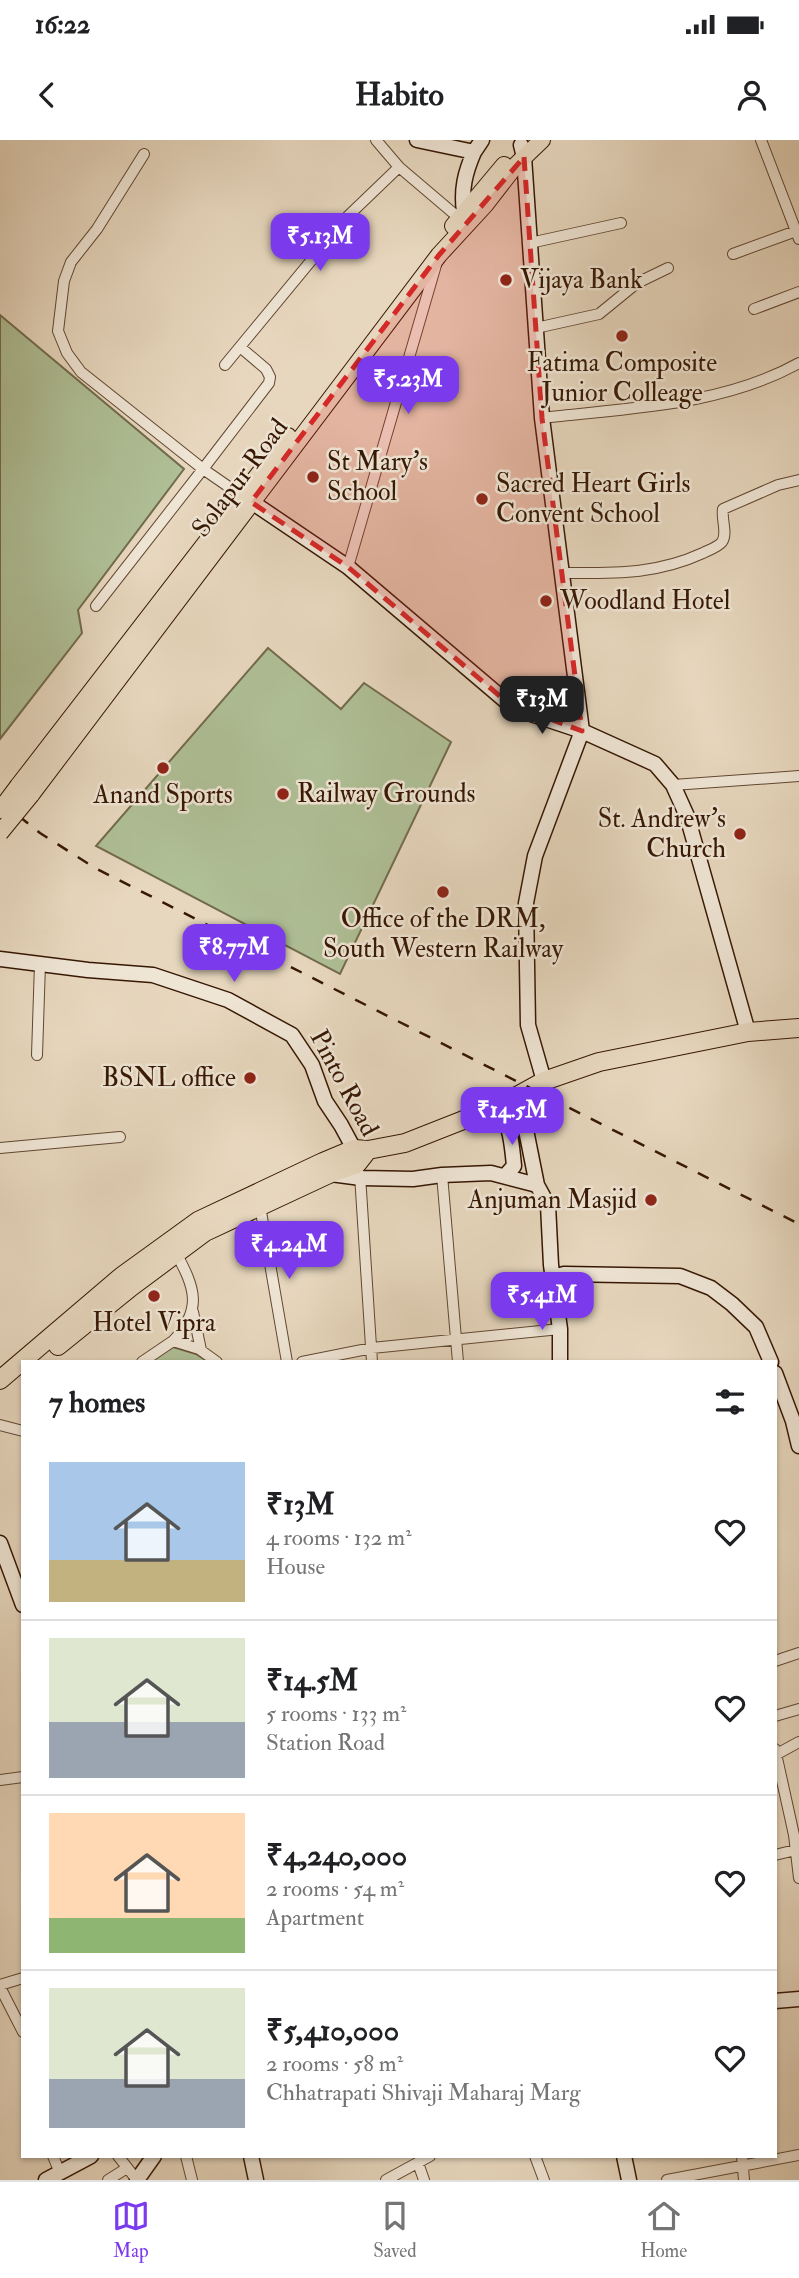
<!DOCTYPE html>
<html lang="en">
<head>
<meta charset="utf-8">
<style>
	:root { --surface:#fff; --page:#f6f6f6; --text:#202124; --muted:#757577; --line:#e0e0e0; --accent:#7c3aed }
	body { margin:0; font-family:"IM FELL Double Pica",serif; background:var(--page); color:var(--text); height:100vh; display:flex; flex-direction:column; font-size:26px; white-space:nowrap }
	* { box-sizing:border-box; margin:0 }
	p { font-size:23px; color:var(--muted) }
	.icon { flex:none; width:38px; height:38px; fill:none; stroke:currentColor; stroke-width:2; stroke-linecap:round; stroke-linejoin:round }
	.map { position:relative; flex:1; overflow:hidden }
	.sheet { position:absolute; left:21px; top:1220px; width:756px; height:798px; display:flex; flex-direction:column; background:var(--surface); border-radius:0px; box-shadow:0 2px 5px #0004 }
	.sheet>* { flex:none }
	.price { position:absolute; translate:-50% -60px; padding:0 16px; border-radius:14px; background:var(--accent); color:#fff; font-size:23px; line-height:46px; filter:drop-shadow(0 2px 4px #0008) }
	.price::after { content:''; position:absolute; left:50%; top:42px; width:21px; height:16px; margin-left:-10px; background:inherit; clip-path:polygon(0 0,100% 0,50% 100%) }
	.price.selected { background:#222; color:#fff }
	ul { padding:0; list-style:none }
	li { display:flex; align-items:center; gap:21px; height:175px; padding:0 28px }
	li+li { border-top:2px solid var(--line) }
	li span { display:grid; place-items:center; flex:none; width:196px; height:140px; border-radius:0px; color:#555 }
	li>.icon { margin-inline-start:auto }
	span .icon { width:84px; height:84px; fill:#fffc; stroke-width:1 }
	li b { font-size:30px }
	h2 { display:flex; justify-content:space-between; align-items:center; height:84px; padding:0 28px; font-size:30px }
	.status { display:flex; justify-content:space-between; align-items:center; height:49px; padding:0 35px; background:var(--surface); direction:ltr }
	.status svg { height:19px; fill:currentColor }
	header { display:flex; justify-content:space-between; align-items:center; height:91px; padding:0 28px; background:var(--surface); font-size:32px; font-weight:700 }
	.tab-bar { display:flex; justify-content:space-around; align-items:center; height:98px; border-top:2px solid var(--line); background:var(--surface); font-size:19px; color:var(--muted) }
	.tab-bar a { display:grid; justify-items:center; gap:4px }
	.tab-bar .selected { color:var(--accent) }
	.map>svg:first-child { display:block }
	.green { fill:#afbf96; stroke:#726b4c; stroke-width:2 }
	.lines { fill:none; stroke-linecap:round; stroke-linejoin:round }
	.street-casing { stroke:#624732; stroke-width:12 }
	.secondary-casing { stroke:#361703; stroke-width:17 }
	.primary-casing { stroke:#361703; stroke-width:18 }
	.highway-casing { stroke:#361703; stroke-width:20 }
	.street { stroke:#efe5d5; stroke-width:10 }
	.secondary { stroke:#efe5d5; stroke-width:14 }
	.primary { stroke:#e7d7be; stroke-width:16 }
	.highway { stroke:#e7d7be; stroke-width:18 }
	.rail { stroke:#361703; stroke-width:2.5; stroke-dasharray:12 12; stroke-linecap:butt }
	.primary-bridge-casing { stroke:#361703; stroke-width:18; stroke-linecap:butt }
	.primary-bridge { stroke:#e7d7be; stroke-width:16 }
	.marked { fill:#d62828; fill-opacity:0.2; stroke:#d62828; stroke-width:5; stroke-dasharray:14 9; stroke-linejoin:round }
	.poi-dot { fill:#8f2418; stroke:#efe5d5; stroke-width:2.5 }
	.labels { text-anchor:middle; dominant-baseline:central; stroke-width:5; stroke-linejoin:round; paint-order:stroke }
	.poi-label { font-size:26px; fill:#361703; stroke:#efe5d5; text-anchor:start }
	.street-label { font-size:26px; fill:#361703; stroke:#efe5d5 }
</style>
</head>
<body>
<div class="status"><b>16:22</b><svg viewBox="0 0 49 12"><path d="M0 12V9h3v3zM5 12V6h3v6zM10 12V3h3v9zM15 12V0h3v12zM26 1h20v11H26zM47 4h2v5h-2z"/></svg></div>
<header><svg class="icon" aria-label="back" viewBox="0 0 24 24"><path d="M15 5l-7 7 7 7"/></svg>Habito<svg class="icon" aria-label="person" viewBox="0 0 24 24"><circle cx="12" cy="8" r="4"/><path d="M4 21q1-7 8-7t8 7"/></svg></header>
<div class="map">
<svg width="799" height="2040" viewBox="0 0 799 2040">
	<rect width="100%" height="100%" fill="#e7d7be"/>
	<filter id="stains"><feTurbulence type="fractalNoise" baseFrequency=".00286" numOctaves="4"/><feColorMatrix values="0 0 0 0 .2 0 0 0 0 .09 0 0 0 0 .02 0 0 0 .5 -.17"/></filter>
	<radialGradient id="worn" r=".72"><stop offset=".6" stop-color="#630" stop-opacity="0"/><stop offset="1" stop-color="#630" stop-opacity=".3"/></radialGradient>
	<path class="green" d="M0,175l184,154 -106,141 4,23 -82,106z
		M268,508l73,61 23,-26 87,59 -111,232 -244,-128z
		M173,1207l23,7 11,7 -60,1z"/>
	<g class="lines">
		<g class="street-casing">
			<path id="street" d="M376,0l23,27 60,51
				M761,0l38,99
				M530,103l91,-20
				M733,114l63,-23
				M754,169l45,-17
				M536,188l63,-14 38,-31 31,-15
				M240,207l26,22 4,8 -1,6 -66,86 39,27
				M225,225l123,-149 51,-49
				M542,278c85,-10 180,-12 257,-55
				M348,427l88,-302
				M563,433c51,0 92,2 140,-20 6,-3 15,-6 19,-11 6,-9 -1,-23 1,-33l55,-24 21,-5
				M96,466l107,-137 -122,-97 -14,-19 -9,-22 6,-50 7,-19 26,-33 47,-75
				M673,645l126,-9
				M37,915l3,-91
				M0,1008l120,-11
				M360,1035l12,187
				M442,1035l16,187
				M260,1066l27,156
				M193,1172l8,38
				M173,1201c30,-32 22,-53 3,-88
				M142,1222l31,-21 26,8 18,13
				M302,1222l70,-14 188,-19
				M0,1285l23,6
				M775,1521l24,-8
				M775,1576l24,-7
				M775,1609l19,86 5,43
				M777,1614l22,-12
				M0,1640l23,-3
				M775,1715l24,-6
				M0,1845l23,-7
				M0,1847l23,45
				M53,2016l7,17
				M118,2016l19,24
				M186,2016l6,24
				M535,2016l9,24
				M742,2016l2,24
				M418,2023l6,17
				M108,2040l19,-12
				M386,2040l44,-24
				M667,2040l132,-25"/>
		</g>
		<g class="secondary-casing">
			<path id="secondary" d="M417,0l57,12c-9,21 -13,37 -10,60
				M521,5l3,12 18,261 40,313 -47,125 -9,47 2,122 16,56
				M474,12l8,-12
				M243,356l105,71 160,136 23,11 51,17 73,33 18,21 14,31 61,216
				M0,819l88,11 65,5 75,25 64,35 20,30 13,36 16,24 13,24 2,10
				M510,961l16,29 11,55 11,20 3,60 9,64v33
				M499,966c11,19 13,38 15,60l-9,10
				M331,1034l30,4 52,1 29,-4 49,-2 46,12
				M553,1137l11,-3 116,2 31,12 21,16 24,23 15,35
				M775,1233l18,48 6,25
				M0,1403l23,62
				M775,1861l24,-2
				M251,2016l5,24
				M624,2016l5,24
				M46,2040l45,-24
				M137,2040l17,-24"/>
		</g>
		<g class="primary-casing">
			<path id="primary" d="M453,86l51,-61
				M18,646l270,-350
				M31,655l408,-540 46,-50 31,-40 26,-25"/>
		</g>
		<g class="highway-casing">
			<path id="highway" d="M58,1206l73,-59 74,-55 124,-58 28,-10 11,-14
				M0,1240l122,-104 76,-55 125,-59 31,-13 14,1 37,-7 94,-37 45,-25 55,-19 149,-30 51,-4"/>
		</g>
		<use href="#street" class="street"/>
		<use href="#secondary" class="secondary"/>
		<use href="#primary" class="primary"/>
		<use href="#highway" class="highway"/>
		<path class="rail" d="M0,661l40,32 55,35 704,356"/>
		<g class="primary-bridge-casing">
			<path id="primary-bridge" d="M0,670l18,-24
				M0,693l31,-38"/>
		</g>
		<use href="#primary-bridge" class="primary-bridge"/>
	</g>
	<path class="marked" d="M524,17l18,261 40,313 -74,-28 -160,-136 -97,-65 188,-247z"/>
	<g class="poi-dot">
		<circle cx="506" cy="140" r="7"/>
		<circle cx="622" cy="196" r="7"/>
		<circle cx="313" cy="337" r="7"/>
		<circle cx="482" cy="359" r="7"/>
		<circle cx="546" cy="461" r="7"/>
		<circle cx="163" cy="628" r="7"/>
		<circle cx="283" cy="654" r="7"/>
		<circle cx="740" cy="694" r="7"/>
		<circle cx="443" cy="752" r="7"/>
		<circle cx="250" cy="938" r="7"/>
		<circle cx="651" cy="1060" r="7"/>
		<circle cx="154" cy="1156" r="7"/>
	</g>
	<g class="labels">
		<g class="poi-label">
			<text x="520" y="140">Vijaya Bank</text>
			<text x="622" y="223" text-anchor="middle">Fatima Composite<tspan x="622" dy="30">Junior Colleage</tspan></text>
			<text x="327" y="322">St Mary's<tspan x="327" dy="30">School</tspan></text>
			<text x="496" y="344">Sacred Heart Girls<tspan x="496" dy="30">Convent School</tspan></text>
			<text x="560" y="461">Woodland Hotel</text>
			<text x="297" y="654">Railway Grounds</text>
			<text x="163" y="655" text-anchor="middle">Anand Sports</text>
			<text x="726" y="679" text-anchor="end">St. Andrew's<tspan x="726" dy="30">Church</tspan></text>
			<text x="443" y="779" text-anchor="middle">Office of the DRM,<tspan x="443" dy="30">South Western Railway</tspan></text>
			<text x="236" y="938" text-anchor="end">BSNL office</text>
			<text x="637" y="1060" text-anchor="end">Anjuman Masjid</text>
			<text x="154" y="1183" text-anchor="middle">Hotel Vipra</text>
		</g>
		<g class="street-label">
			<text transform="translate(240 338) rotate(-53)">Solapur Road</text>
			<text transform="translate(344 943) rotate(62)">Pinto Road</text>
		</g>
	</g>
	<rect width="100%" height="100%" filter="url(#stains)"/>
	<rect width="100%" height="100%" fill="url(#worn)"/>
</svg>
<b class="price" style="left:320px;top:133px">₹5.13M</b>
<b class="price" style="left:408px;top:276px">₹5.23M</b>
<b class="price selected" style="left:542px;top:596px">₹13M</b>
<b class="price" style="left:234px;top:844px">₹8.77M</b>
<b class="price" style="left:512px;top:1007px">₹14.5M</b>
<b class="price" style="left:289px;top:1141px">₹4.24M</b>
<b class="price" style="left:542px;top:1192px">₹5.41M</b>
<section class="sheet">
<h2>7 homes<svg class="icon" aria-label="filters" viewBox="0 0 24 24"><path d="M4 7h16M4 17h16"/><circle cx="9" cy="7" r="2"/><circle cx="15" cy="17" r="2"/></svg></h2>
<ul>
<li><span style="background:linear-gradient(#a9c7e8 70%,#c2b280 0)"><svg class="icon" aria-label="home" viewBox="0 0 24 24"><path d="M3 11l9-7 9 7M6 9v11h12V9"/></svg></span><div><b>₹13M</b><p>4 rooms · 132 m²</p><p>House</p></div><svg class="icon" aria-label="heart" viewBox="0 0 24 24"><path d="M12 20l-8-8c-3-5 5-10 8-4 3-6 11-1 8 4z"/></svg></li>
<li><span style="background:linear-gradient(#dfe7d0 60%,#9aa5b1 0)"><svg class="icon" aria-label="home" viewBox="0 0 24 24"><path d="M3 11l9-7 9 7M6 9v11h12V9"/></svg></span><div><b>₹14.5M</b><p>5 rooms · 133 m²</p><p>Station Road</p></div><svg class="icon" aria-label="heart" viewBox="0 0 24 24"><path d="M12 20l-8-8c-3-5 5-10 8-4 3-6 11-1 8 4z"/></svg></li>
<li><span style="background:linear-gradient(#ffd9b3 75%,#8fb573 0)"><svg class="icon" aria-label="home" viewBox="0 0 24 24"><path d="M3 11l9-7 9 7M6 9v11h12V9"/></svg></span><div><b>₹4,240,000</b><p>2 rooms · 54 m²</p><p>Apartment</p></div><svg class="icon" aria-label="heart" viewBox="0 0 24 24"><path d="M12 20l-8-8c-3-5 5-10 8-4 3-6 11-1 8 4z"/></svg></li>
<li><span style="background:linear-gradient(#dfe7d0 65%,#9aa5b1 0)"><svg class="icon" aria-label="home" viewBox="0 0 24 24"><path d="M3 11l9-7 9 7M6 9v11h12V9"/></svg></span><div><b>₹5,410,000</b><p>2 rooms · 58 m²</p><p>Chhatrapati Shivaji Maharaj Marg</p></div><svg class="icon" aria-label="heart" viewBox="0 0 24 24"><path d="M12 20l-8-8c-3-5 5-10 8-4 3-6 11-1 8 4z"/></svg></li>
</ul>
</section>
</div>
<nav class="tab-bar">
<a class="selected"><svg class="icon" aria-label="map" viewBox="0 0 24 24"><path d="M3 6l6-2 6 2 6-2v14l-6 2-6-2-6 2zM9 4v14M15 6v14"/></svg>Map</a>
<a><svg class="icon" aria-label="saved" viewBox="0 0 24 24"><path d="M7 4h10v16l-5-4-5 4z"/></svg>Saved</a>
<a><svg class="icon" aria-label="home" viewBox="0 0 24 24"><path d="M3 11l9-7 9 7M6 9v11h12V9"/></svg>Home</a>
</nav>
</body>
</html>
